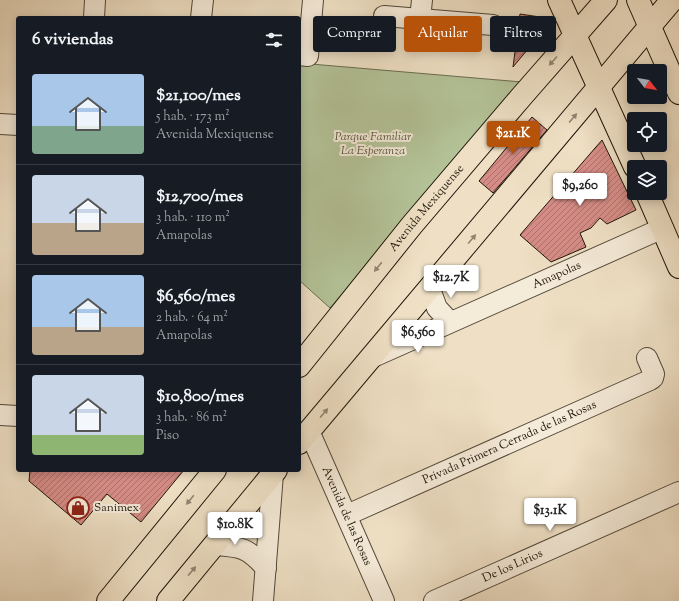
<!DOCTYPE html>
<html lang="es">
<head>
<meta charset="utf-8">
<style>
	:root { --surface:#171b24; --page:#20242c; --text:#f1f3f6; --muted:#9ea1a6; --line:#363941; --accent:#b45309 }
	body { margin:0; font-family:"Sorts Mill Goudy",serif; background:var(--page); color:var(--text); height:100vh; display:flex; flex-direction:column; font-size:15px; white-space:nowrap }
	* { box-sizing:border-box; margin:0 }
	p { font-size:13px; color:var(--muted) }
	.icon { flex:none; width:22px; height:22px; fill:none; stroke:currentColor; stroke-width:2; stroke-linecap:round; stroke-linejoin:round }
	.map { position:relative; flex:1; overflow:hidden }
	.panel { position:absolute; left:16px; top:16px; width:285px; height:456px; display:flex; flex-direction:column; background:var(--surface); border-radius:4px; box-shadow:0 2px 10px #0003 }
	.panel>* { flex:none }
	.banner { position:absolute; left:313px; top:16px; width:306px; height:36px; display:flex; gap:8px }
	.needle { width:26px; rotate:121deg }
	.controls { position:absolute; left:627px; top:64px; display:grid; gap:8px }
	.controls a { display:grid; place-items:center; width:40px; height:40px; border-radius:4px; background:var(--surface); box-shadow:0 2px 10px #0003; font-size:20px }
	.price { position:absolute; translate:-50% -34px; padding:0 9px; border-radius:4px; background:#fff; color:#222; font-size:13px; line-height:26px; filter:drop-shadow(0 1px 2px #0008) }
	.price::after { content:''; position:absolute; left:50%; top:24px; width:12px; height:9px; margin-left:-6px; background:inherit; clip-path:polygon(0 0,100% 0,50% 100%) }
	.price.current { background:var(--accent); color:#fff }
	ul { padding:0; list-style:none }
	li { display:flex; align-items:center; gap:12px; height:100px; padding:0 16px }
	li+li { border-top:1px solid var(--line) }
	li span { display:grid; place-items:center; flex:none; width:112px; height:80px; border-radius:4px; color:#555 }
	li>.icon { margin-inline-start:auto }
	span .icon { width:48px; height:48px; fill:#fffc; stroke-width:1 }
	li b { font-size:17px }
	h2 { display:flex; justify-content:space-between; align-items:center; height:48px; padding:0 16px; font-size:17px }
	.chip { padding:0 14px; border-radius:4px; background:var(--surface); box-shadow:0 2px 10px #0003; font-size:14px; line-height:36px }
	.chip.current { background:var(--accent); color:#fff }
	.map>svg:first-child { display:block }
	.green { fill:#b4c398; stroke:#686c51 }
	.building { fill:url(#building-hatch); stroke:#1d150a }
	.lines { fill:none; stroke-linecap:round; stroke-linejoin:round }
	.minor-casing { stroke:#524839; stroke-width:22 }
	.major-casing { stroke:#1d150a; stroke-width:24 }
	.minor { stroke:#f5ebd9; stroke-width:20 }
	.major { stroke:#efe0c5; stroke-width:22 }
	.oneway { fill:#908571 }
	.labels { text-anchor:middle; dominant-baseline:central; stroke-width:4; stroke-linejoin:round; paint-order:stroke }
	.park-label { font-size:12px; font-style:italic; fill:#52523c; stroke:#f5ebd9 }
	.street-label { font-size:12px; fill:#1d150a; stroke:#f5ebd9 }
	.poi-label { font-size:12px; fill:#1d150a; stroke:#f5ebd9; text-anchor:start }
</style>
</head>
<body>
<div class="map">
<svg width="679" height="601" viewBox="0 0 679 601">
	<defs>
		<pattern id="building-hatch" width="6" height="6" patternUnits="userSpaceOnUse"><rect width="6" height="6" fill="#d58c86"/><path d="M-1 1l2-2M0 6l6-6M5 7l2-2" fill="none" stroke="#ac716c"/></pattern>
	</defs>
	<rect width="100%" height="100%" fill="#efe0c5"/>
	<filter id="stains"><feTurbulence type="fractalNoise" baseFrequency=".005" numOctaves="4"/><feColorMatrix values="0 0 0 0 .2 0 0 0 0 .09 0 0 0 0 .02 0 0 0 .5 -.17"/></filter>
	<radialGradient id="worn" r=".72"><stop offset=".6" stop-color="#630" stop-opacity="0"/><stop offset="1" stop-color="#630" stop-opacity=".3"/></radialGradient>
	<path class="green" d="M299,63l223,19 -192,226 -31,-28z"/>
	<path class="building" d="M520,14l33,5 -40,48z
		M532,117l15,13 -54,63 -14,-12z
		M602,140l34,70 -29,14 -7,-6 -9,10 -11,5 6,14 -35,15 -31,-27z
		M30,470h154l-43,52 -34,-28 -26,31 -52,-44z"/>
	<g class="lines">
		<g class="minor-casing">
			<g id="minor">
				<path d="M384,16l109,9"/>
				<path d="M94,18l1,-18"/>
				<path d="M201,18l2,-18"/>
				<path d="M420,19l2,-19"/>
				<path d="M299,55l9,1 5,-56"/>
				<path d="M0,124l18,1"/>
				<path d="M430,289l7,19 13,14"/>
				<path id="s1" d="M373,357l290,-129"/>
				<path d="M0,415l18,1"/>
				<path id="s2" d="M309,431l75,170"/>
				<path id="s3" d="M347,515l303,-135 3,-2 1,-4 -7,-16"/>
				<path d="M214,545c27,2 33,2 52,23"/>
				<path d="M263,601l10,-127"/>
				<path id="s4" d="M434,601l245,-109"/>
			</g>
		</g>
		<g class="major-casing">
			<g id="major">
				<path d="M559,0l76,167"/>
				<path d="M638,0l41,93"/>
				<path d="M647,193l32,74"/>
				<path id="s5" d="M299,366l113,-141 110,-129 84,-96"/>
				<path d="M299,443l373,-443"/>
				<path d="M108,601l107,-131"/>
				<path d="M168,601l108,-131"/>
			</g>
		</g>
		<use href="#minor" class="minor"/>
		<use href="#major" class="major"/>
	</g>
	<defs><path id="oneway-solid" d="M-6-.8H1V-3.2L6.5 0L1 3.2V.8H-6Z"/></defs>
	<g class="oneway">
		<use href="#oneway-solid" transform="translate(553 61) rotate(132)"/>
		<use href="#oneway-solid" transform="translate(573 118) rotate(-50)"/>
		<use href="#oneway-solid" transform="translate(472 239) rotate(-50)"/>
		<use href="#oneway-solid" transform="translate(378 267) rotate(129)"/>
		<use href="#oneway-solid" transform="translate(324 413) rotate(-49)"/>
		<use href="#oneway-solid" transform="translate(190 500) rotate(129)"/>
		<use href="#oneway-solid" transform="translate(192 571) rotate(-50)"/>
	</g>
	<defs>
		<g id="shop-ring" transform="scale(1.15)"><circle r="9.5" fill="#f5ebd9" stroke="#8f2418" stroke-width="1.5"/><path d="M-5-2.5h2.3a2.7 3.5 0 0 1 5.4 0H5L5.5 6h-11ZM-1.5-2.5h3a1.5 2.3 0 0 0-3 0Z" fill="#8f2418"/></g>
	</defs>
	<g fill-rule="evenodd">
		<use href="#shop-ring" x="78" y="508"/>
	</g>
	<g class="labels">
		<g class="park-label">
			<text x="373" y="137">Parque Familiar<tspan x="373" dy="14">La Esperanza</tspan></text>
		</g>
		<g class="street-label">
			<text stroke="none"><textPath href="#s5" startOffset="203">Avenida Mexiquense</textPath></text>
			<text stroke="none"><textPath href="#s1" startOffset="201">Amapolas</textPath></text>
			<text stroke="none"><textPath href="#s3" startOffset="178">Privada Primera Cerrada de las Rosas</textPath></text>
			<text stroke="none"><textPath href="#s2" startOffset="93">Avenida de las Rosas</textPath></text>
			<text stroke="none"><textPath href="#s4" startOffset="86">De los Lirios</textPath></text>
		</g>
		<g class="poi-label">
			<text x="94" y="508">Sanimex</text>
		</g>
	</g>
	<rect width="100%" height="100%" filter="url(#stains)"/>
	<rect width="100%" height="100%" fill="url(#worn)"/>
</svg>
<div class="controls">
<a><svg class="needle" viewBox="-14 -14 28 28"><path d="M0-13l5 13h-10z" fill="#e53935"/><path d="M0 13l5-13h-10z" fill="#9ea1a6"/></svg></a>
<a><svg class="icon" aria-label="locate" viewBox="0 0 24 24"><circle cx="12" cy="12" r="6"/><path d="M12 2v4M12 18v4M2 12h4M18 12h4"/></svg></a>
<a><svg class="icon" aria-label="layers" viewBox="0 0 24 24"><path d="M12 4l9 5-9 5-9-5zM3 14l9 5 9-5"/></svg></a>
</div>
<b class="price current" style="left:513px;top:155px">$21.1K</b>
<b class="price" style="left:580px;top:207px">$9,260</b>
<b class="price" style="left:451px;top:299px">$12.7K</b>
<b class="price" style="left:418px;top:354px">$6,560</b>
<b class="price" style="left:550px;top:532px">$13.1K</b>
<b class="price" style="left:235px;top:546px">$10.8K</b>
<div class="banner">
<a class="chip">Comprar</a>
<a class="chip current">Alquilar</a>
<a class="chip">Filtros</a>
</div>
<section class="panel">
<h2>6 viviendas<svg class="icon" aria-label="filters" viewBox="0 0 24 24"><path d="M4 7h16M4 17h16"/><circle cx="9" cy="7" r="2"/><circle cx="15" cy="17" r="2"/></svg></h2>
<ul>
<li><span style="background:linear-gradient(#a9c7e8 65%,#7fa58c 0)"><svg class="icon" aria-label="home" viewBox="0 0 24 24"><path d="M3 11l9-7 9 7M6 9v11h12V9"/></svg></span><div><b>$21,100/mes</b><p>5 hab. · 173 m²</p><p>Avenida Mexiquense</p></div></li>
<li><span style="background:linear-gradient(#c9d6e8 60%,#b9a48a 0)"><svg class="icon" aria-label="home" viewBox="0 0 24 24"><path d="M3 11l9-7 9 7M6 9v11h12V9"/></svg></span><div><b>$12,700/mes</b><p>3 hab. · 110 m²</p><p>Amapolas</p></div></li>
<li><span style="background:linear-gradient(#a9c7e8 65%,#b9a48a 0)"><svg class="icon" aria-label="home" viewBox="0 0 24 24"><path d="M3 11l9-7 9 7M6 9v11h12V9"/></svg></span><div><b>$6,560/mes</b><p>2 hab. · 64 m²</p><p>Amapolas</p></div></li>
<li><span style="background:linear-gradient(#c9d6e8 75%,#8fb573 0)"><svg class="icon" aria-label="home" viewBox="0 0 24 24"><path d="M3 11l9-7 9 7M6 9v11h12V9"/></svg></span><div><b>$10,800/mes</b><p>3 hab. · 86 m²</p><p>Piso</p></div></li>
</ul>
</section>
</div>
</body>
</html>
